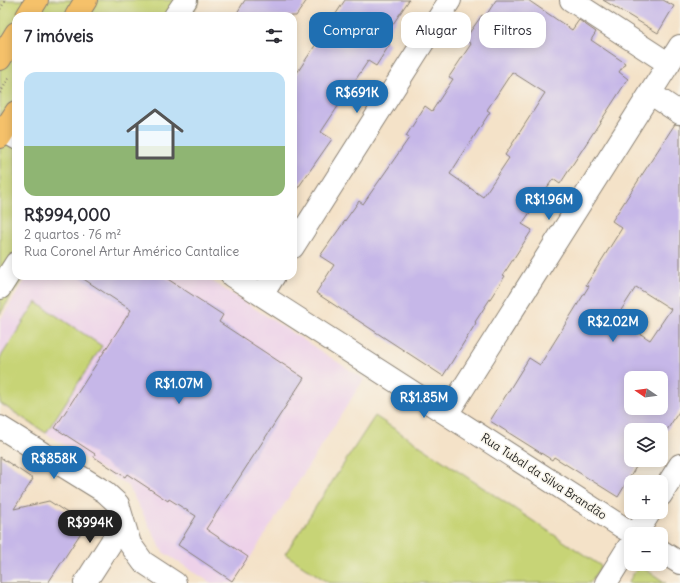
<!DOCTYPE html>
<html lang="pt">
<head>
<meta charset="utf-8">
<style>
	:root { --surface:#fff; --page:#f7f7f7; --text:#2b2b33; --muted:#7c7c81; --line:#e1e1e2; --accent:#1f6fb2 }
	body { margin:0; font-family:Delius,sans-serif; background:var(--page); color:var(--text); height:100vh; display:flex; flex-direction:column; font-size:15px; white-space:nowrap }
	* { box-sizing:border-box; margin:0 }
	p { font-size:13px; color:var(--muted) }
	.icon { flex:none; width:22px; height:22px; fill:none; stroke:currentColor; stroke-width:2; stroke-linecap:round; stroke-linejoin:round }
	.map { position:relative; flex:1; overflow:hidden }
	.panel { position:absolute; left:12px; top:12px; width:285px; height:268px; display:flex; flex-direction:column; background:var(--surface); border-radius:12px; box-shadow:0 2px 10px #0003 }
	.panel>* { flex:none }
	.hud { position:absolute; left:309px; top:12px; width:311px; height:36px; display:flex; gap:8px }
	.needle { width:26px; rotate:283deg }
	.buttons { position:absolute; left:624px; top:371px; display:grid; gap:8px }
	.buttons a { display:grid; place-items:center; width:44px; height:44px; border-radius:8px; background:var(--surface); box-shadow:0 2px 10px #0003; font-size:20px }
	.price { position:absolute; translate:-50% -34px; padding:0 9px; border-radius:14px; background:var(--accent); color:#fff; font-size:13px; line-height:26px; filter:drop-shadow(0 1px 2px #0008) }
	.price::after { content:''; position:absolute; left:50%; top:24px; width:12px; height:9px; margin-left:-6px; background:inherit; clip-path:polygon(0 0,100% 0,50% 100%) }
	.price.selected { background:#222; color:#fff }
	ul { padding:0; list-style:none }
	li { display:grid; align-content:center; gap:8px; height:212px; padding:0 12px }
	li+li { border-top:1px solid var(--line) }
	li span { display:grid; place-items:center; height:124px; border-radius:12px; color:#555 }
	li>.icon { margin-inline-start:auto }
	span .icon { width:72px; height:72px; fill:#fffc; stroke-width:1 }
	li b { font-size:17px }
	h2 { display:flex; justify-content:space-between; align-items:center; height:48px; padding:0 12px; font-size:17px }
	.tag { padding:0 14px; border-radius:12px; background:var(--surface); box-shadow:0 2px 10px #0003; font-size:14px; line-height:36px }
	.tag.selected { background:var(--accent); color:#fff }
	.map>svg:first-child { display:block }
	.built { fill:#edd1e9 }
	.green { fill:#c7d476; stroke:#727849 }
	.building { fill:#c6b7e8; fill-rule:evenodd }
	.lines { fill:none; stroke-linecap:round; stroke-linejoin:round }
	.minor-casing { stroke:#887f72; stroke-width:24 }
	.major-casing { stroke:#887f72; stroke-width:24 }
	.path { stroke:#887f72; stroke-width:2.5; stroke-dasharray:1 3; stroke-linecap:butt }
	.minor { stroke:#fff; stroke-width:22 }
	.major { stroke:#f5c16b; stroke-width:22 }
	.labels { text-anchor:middle; dominant-baseline:central; stroke-width:3; stroke-linejoin:round; paint-order:stroke }
	.street-label { font-size:12px; fill:#1c1c1c; stroke:#f7f3e8 }
</style>
</head>
<body>
<div class="map">
<svg width="680" height="583" viewBox="0 0 680 583">
	<rect width="100%" height="100%" fill="#f7f3e8"/>
	<filter id="ink" filterUnits="userSpaceOnUse"><feTurbulence type="fractalNoise" baseFrequency=".025" numOctaves="2"/><feDisplacementMap in="SourceGraphic" scale="8" xChannelSelector="R" yChannelSelector="G"/><feConvolveMatrix kernelMatrix="1 2 1 2 8 2 1 2 1" color-interpolation-filters="sRGB"/></filter>
	<filter id="wash" filterUnits="userSpaceOnUse"><feTurbulence type="fractalNoise" baseFrequency=".012" numOctaves="4" result="noise"/><feDisplacementMap in="SourceGraphic" scale="16" xChannelSelector="R" yChannelSelector="G"/><feGaussianBlur stdDeviation="0.9" result="paint"/><feColorMatrix in="noise" values="0 0 0 0 0 0 0 0 0 0 0 0 0 0 0 0 0 1.4 0 .05"/><feComposite in="paint" operator="in"/></filter>
	<g filter="url(#wash)">
		<rect width="100%" height="100%" fill="#f4e2c8"/>
		<path class="built" d="M28,276h176l160,103 -130,204h-23l-48,-31 -35,-66 -128,-82v-84z"/>
		<path class="green" d="M0,0h200l-10,16h-174v260h8l-24,38z
			M36,302l66,44 -56,87 -46,-30v-45z
			M375,416l226,150 -11,17h-261l-44,-29z
			M639,565l27,18h-38z"/>
		<g id="blocks">
			<path class="building" d="M245,0h62l-11,16h-61z
				M345,0h64l-26,39 7,5 -14,22 -8,-5 -47,71 11,7 -39,56v-116z
				M496,0h32l44,30 7,-10 17,12 -5,8 34,23 -6,9 9,7 -68,105 -7,-5 -31,45 10,6 -29,45 2,1 -30,46 1,1 -33,53 -127,-83 18,-28 -14,-9 39,-55 4,3 21,-30 25,-36 -3,-2 19,-30 7,5 21,-32 -4,-2 22,-33 -6,-5 17,-24 3,2zM512,72l33,21 -40,62 4,3 -26,39 -33,-23 40,-62 -3,-2z
				M603,0h60l11,6 -16,27z
				M675,124l5,1v285l-15,23 -2,-1 -2,2v-4h-30v30h13l-2,4 -3,-2 -21,35 -64,-40 -2,3 -62,-39 39,-63 11,7 49,-79 -3,-1 36,-57 -10,-7zM636,287l35,22 -21,31 -34,-22zM631,378h30v30h-30z
				M79,276h84l60,39 -4,7 85,56 -98,151 42,28 -16,24 -54,-36 18,-29 -27,-17 -1,2 -41,-27 -2,3 -31,-20 1,-3 -40,-26 76,-118z
				M0,457l33,22 -19,30 35,-8 37,24 -38,58h-48z"/>
		</g>
	</g>
	<g filter="url(#ink)">
		<use href="#blocks" fill-opacity="0" stroke="#887f72" stroke-width="1"/>
		<g class="lines">
			<g class="minor-casing">
				<path id="minor" d="M571,0l98,64
					M175,16l11,-16
					M650,93l30,20
					M0,128l16,10
					M293,247l157,-247
					M232,276l401,258
					M0,288l16,-25
					M262,295l12,-19
					M447,414l233,-368
					M0,427l105,65 13,12 12,40 13,18 32,21
					M661,495l19,-30
					M636,534l14,-22
					M661,551l19,12
					M85,583l38,-59
					M606,583l25,-40"/>
			</g>
			<g class="major-casing">
				<path id="major" d="M27,16l10,-16
					M76,16l10,-16
					M0,59l16,-26
					M0,137l16,-25"/>
			</g>
			<path class="path" d="M0,9l6,-9
				M0,93l9,-15"/>
			<use href="#minor" class="minor"/>
			<use href="#major" class="major"/>
		</g>
	</g>
	<g class="labels">
		<g class="street-label">
			<text transform="translate(544 476) rotate(33)">Rua Tubal da Silva Brandão</text>
		</g>
	</g>
</svg>
<div class="buttons">
<a><svg class="needle" viewBox="-14 -14 28 28"><path d="M0-13l5 13h-10z" fill="#e53935"/><path d="M0 13l5-13h-10z" fill="#7c7c81"/></svg></a>
<a><svg class="icon" aria-label="layers" viewBox="0 0 24 24"><path d="M12 4l9 5-9 5-9-5zM3 14l9 5 9-5"/></svg></a>
<a>+</a>
<a>−</a>
</div>
<b class="price" style="left:357px;top:114px">R$691K</b>
<b class="price" style="left:549px;top:221px">R$1.96M</b>
<b class="price" style="left:613px;top:343px">R$2.02M</b>
<b class="price" style="left:179px;top:405px">R$1.07M</b>
<b class="price" style="left:424px;top:419px">R$1.85M</b>
<b class="price" style="left:54px;top:480px">R$858K</b>
<b class="price selected" style="left:90px;top:544px">R$994K</b>
<div class="hud">
<a class="tag selected">Comprar</a>
<a class="tag">Alugar</a>
<a class="tag">Filtros</a>
</div>
<section class="panel">
<h2>7 imóveis<svg class="icon" aria-label="filters" viewBox="0 0 24 24"><path d="M4 7h16M4 17h16"/><circle cx="9" cy="7" r="2"/><circle cx="15" cy="17" r="2"/></svg></h2>
<ul>
<li><span style="background:linear-gradient(#bfe0f5 60%,#8fb573 0)"><svg class="icon" aria-label="home" viewBox="0 0 24 24"><path d="M3 11l9-7 9 7M6 9v11h12V9"/></svg></span><div><b>R$994,000</b><p>2 quartos · 76 m²</p><p>Rua Coronel Artur Américo Cantalice</p></div></li>
</ul>
</section>
</div>
</body>
</html>
